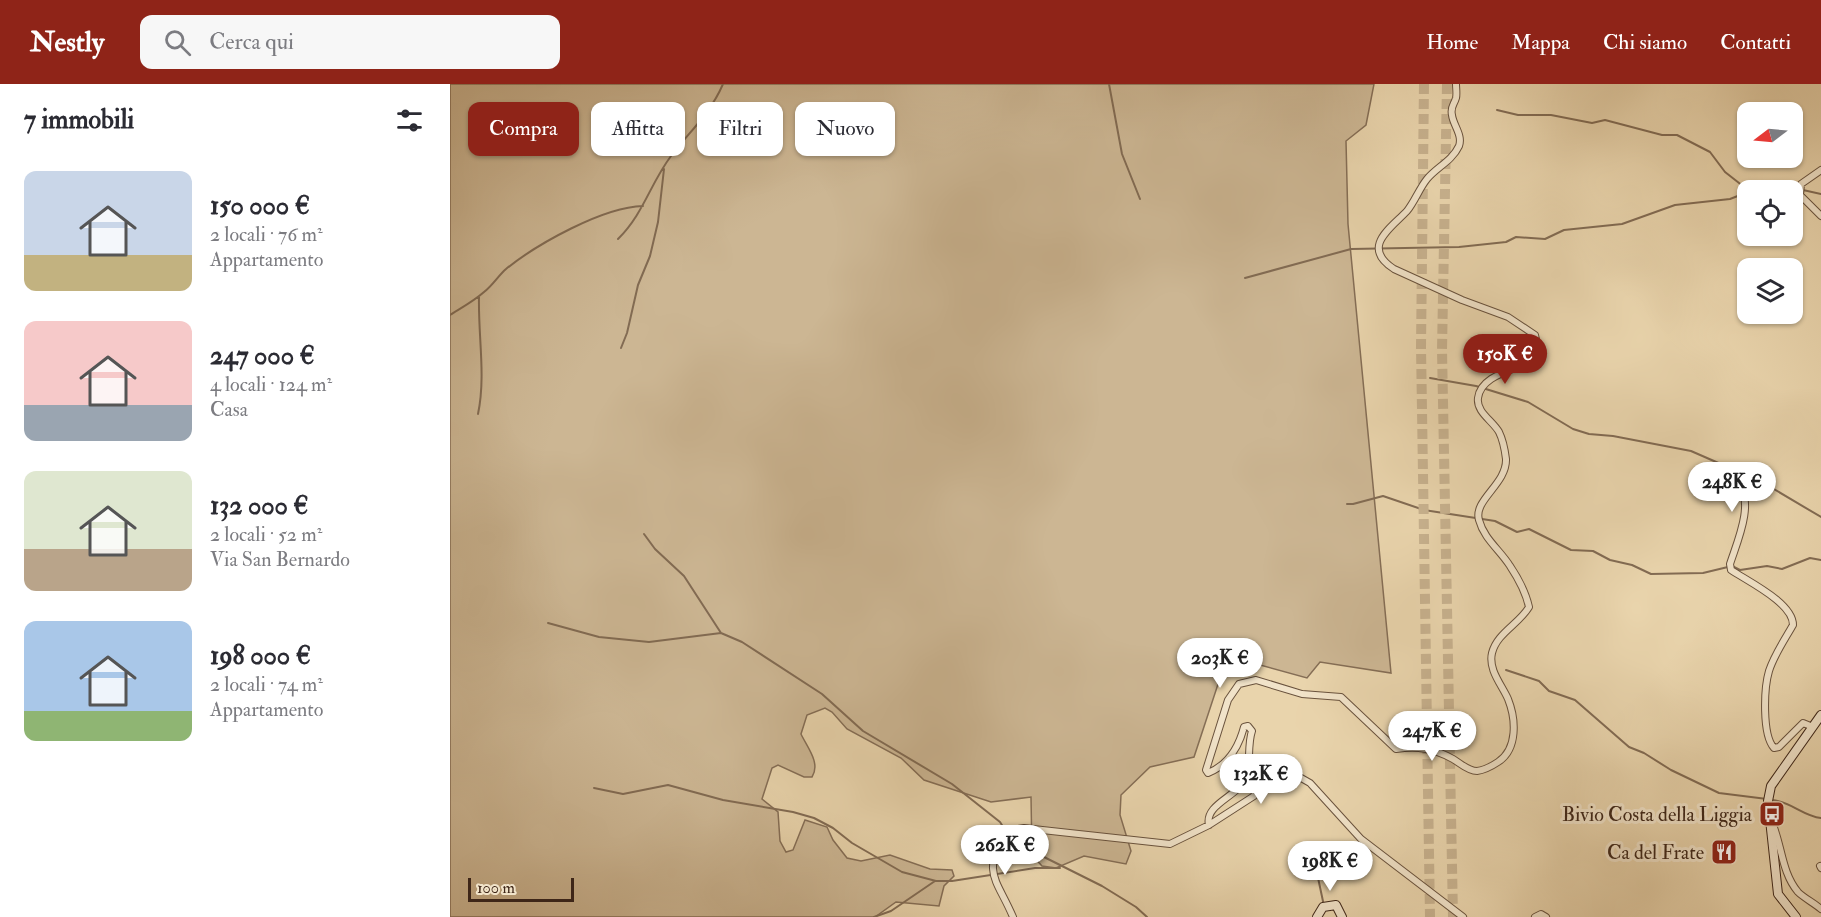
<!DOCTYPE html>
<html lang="it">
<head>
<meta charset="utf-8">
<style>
	:root { --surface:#fff; --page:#f7f7f7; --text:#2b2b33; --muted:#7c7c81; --accent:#8f2418 }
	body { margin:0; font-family:"IM FELL Double Pica",serif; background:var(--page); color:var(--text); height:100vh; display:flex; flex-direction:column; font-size:22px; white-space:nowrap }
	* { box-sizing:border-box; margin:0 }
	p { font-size:20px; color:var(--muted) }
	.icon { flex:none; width:33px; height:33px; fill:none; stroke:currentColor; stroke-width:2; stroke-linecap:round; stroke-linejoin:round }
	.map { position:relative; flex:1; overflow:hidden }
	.sheet { display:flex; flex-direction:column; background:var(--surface); width:450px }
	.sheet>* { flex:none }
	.guide { position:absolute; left:18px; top:18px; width:570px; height:54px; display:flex; gap:12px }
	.needle { width:39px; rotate:254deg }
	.fabs { position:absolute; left:1287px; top:18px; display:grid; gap:12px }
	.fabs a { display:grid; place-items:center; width:66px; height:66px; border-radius:12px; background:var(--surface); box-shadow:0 2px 4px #0004; font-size:30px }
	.scale { position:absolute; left:18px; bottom:15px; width:106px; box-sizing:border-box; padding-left:6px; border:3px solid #3e2618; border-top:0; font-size:16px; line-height:21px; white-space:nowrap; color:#3e2618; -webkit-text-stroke:4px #f1e3c9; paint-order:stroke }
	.price { position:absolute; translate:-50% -51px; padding:0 14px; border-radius:21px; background:#fff; color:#222; font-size:20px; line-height:39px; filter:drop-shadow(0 2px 3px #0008) }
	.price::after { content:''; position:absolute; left:50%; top:36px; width:18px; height:14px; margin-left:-9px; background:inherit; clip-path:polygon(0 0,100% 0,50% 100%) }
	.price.active { background:var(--accent); color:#fff }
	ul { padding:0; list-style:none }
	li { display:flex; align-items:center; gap:18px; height:150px; padding:0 24px }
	li span { display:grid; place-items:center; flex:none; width:168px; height:120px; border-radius:12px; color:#555 }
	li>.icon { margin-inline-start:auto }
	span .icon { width:72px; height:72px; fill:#fffc; stroke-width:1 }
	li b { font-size:26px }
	h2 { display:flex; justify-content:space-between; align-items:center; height:72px; padding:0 24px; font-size:26px }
	.pill { padding:0 21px; border-radius:12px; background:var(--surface); box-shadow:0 2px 4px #0004; font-size:21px; line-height:54px }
	.pill.active { background:var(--accent); color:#fff }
	header { display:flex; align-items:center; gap:36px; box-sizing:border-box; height:84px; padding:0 30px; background:var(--accent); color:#fff }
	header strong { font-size:28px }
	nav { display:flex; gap:33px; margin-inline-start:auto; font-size:21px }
	.search { width:420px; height:54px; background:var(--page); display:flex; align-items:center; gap:15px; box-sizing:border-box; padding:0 21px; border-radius:12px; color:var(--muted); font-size:22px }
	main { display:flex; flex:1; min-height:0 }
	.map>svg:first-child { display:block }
	.green { fill:#ccb693; stroke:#856e56; stroke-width:1.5 }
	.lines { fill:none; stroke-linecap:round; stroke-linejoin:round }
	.stream { stroke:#826b53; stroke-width:2 }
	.highway-tunnel { stroke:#c7b18e; stroke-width:10; stroke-dasharray:10 5; stroke-linecap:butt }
	.street-casing { stroke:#69523d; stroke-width:8 }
	.secondary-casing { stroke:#3e2618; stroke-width:10 }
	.street { stroke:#f1e3c9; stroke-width:6 }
	.secondary { stroke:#f1e3c9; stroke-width:8 }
	.labels { text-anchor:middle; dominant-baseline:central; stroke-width:6; stroke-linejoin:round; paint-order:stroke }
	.poi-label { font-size:20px; fill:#3e2618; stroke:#f1e3c9; text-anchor:end }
</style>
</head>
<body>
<header>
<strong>Nestly</strong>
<div class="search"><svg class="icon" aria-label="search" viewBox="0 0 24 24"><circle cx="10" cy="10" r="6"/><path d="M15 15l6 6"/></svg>Cerca qui</div>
<nav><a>Home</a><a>Mappa</a><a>Chi siamo</a><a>Contatti</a></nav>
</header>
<main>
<section class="sheet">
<h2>7 immobili<svg class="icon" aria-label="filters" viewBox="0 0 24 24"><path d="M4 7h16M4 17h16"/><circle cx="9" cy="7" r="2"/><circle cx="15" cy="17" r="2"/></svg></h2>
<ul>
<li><span style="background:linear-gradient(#c9d6e8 70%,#c2b280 0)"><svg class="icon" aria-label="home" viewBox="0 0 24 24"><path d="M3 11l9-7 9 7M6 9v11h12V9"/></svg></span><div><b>150 000 €</b><p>2 locali · 76 m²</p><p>Appartamento</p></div></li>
<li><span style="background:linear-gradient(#f6c9c9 70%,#9aa5b1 0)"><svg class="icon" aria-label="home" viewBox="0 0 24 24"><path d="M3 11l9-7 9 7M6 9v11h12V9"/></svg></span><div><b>247 000 €</b><p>4 locali · 124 m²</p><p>Casa</p></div></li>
<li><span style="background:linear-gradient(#dfe7d0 65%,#b9a48a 0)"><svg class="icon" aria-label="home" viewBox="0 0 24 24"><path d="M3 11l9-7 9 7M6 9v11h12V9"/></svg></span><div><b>132 000 €</b><p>2 locali · 52 m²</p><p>Via San Bernardo</p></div></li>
<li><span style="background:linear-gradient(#a9c7e8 75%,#8fb573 0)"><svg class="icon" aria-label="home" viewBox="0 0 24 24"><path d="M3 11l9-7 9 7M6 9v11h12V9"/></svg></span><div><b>198 000 €</b><p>2 locali · 74 m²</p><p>Appartamento</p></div></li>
</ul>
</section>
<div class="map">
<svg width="1371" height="833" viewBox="0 0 1371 833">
	<rect width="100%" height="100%" fill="#e9d4ac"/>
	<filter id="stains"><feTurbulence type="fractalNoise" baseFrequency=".00333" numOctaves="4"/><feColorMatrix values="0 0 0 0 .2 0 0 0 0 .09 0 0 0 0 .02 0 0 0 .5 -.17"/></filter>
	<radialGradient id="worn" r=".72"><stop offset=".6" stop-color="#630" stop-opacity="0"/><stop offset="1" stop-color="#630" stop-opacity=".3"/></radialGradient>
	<path class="green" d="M0,0h924l-8,41 -20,16 2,83 43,449 -71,-11 -13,16 -54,-15 -32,12 -27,82 -44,10 -29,28 -1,20 11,36 -5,13 -42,-8 -28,12 -14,-2 -10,-11 -1,-58 -40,5 -67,-22 -23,-22 -54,-29 -15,-17 -7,-4 -18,7 -6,19c6,13 20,29 11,43h-8l-26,-12 -6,3 -10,31 16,13 2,29 6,11 7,-2 12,-30 22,7 6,13 14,18 14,3 29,-6 40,14 22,1 2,6 -10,10 -5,20 -43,-4 -21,15h-425z"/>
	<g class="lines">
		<path class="stream" d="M659,0l13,70 18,45
			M1047,26l21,5h33l41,8 13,-3 57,15h15l33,17 15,20 23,18
			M1321,106l10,-2 17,1
			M1353,106l18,4
			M168,155c26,-26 32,-55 53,-83 19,-25 39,-42 52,-72
			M795,194l106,-29 108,-2 47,-5 10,-5 29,2 19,-9 58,-6 53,-19 55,-6 18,-7
			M0,231c11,-7 24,-14 34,-23 9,-7 14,-16 22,-23 31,-25 97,-62 137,-63
			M171,264l6,-15 11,-48 12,-29 8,-34 6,-53
			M980,294l46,8 52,16 45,27 16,5 24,2 78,15 71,31 59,35
			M28,330c8,-38 0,-78 1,-117
			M897,420h6l30,-8 41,14 71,11 22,11 12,-3 42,21 22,1 17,9 22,5 19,9 52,-1 29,-7 8,4 27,-4 15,3 28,-11 11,2
			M194,450l11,15 29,27 37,57
			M98,539l51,14 50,5 72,-9 21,9 80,52 41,37 89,53 48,38 7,11 21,16 74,37 34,21 11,10
			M1056,586l33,11 10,10 26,9 54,47 15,6 27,17 48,23 48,6
			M144,704l29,6 45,-9 55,15 70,12 21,6 19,10 19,15 50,29 34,9h16l83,-13h25
			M1322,716c18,1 31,16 49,18
			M867,789l7,33
			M424,833l17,-6 44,-30"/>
		<path class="highway-tunnel" d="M974,0l-3,263 9,570
			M997,0l-5,266 11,567"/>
		<g class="street-casing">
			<path id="street" d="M1371,86l-20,14 -1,11 21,21
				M1265,382c7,4 18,10 23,16 17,21 -1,60 -8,82l1,6c18,12 62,33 62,55 -8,14 -19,30 -24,46 -5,17 -7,64 5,77l5,-1 24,-24 10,4
				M759,741c-5,-21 30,-29 37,-47 5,-11 1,-33 6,-47l-4,-5 -4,1c-5,19 -16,38 -36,46l-2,-3 22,-70 11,-16 17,-4 46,14 39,3 55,52c21,-3 37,-1 57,10 7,4 15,12 24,12 8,-1 15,-5 21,-9 20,-13 18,-43 10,-63 -6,-14 -20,-29 -16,-46 5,-20 27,-29 37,-46 -3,-14 -11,-29 -19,-41 -10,-16 -26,-27 -31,-46 -6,-20 28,-36 27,-61 -1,-8 -3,-19 -7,-27 -6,-11 -23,-20 -21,-34 3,-24 39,-28 55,-38l5,-11 -3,-14 -27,-18 -46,-17 -68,-31c-34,-22 -3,-41 13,-58 8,-10 12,-22 20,-32 10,-12 25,-18 32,-33 4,-11 -6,-21 -7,-31 -2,-8 2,-10 4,-17 1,-4 0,-10 0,-14
				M1323,741c9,22 9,48 25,67 6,6 16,11 23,17
				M1370,782l1,2
				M563,833c-16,-38 -31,-42 -9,-86l20,-3 146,16 39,-19 45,-29 5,-15 21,-15 30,17 51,56 102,78
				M1085,833l6,-3 5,3"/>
		</g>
		<g class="secondary-casing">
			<path id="secondary" d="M867,833l6,-10 13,-2 6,12
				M1346,833l-18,-23 -10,-93 3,-15 50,-71"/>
		</g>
		<use href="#street" class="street"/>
		<use href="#secondary" class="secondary"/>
	</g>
	<defs>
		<g id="bus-square" transform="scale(1.35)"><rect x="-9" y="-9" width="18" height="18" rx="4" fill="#8f2418" stroke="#f1e3c9"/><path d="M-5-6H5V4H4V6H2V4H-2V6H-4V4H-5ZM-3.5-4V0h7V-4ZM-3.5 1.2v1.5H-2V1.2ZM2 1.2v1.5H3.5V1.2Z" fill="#fff"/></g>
		<g id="restaurant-square" transform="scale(1.35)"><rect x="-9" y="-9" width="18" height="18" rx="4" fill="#8f2418" stroke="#f1e3c9"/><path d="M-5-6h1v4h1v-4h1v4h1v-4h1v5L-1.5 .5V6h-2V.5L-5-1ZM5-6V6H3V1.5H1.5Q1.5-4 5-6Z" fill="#fff"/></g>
	</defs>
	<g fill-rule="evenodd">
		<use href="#bus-square" x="1322" y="730"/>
		<use href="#restaurant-square" x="1274" y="768"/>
	</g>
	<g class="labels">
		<g class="poi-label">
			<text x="1302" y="730">Bivio Costa della Liggia</text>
			<text x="1254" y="768">Ca del Frate</text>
		</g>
	</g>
	<rect width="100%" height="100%" filter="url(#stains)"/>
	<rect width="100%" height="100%" fill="url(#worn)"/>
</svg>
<div class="fabs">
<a><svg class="needle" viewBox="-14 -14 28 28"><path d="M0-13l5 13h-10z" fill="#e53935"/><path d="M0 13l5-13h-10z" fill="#7c7c81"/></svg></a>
<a><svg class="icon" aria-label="locate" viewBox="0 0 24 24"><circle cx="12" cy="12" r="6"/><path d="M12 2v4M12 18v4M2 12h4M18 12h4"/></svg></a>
<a><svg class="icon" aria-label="layers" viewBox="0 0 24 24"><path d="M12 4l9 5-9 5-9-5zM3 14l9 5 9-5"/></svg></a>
</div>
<div class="scale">100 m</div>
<b class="price active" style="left:1055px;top:301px">150K €</b>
<b class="price" style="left:1282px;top:429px">248K €</b>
<b class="price" style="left:770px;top:605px">203K €</b>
<b class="price" style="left:982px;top:678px">247K €</b>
<b class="price" style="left:811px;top:721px">132K €</b>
<b class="price" style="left:555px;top:792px">262K €</b>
<b class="price" style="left:880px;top:808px">198K €</b>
<div class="guide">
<a class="pill active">Compra</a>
<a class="pill">Affitta</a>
<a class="pill">Filtri</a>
<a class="pill">Nuovo</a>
</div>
</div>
</main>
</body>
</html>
